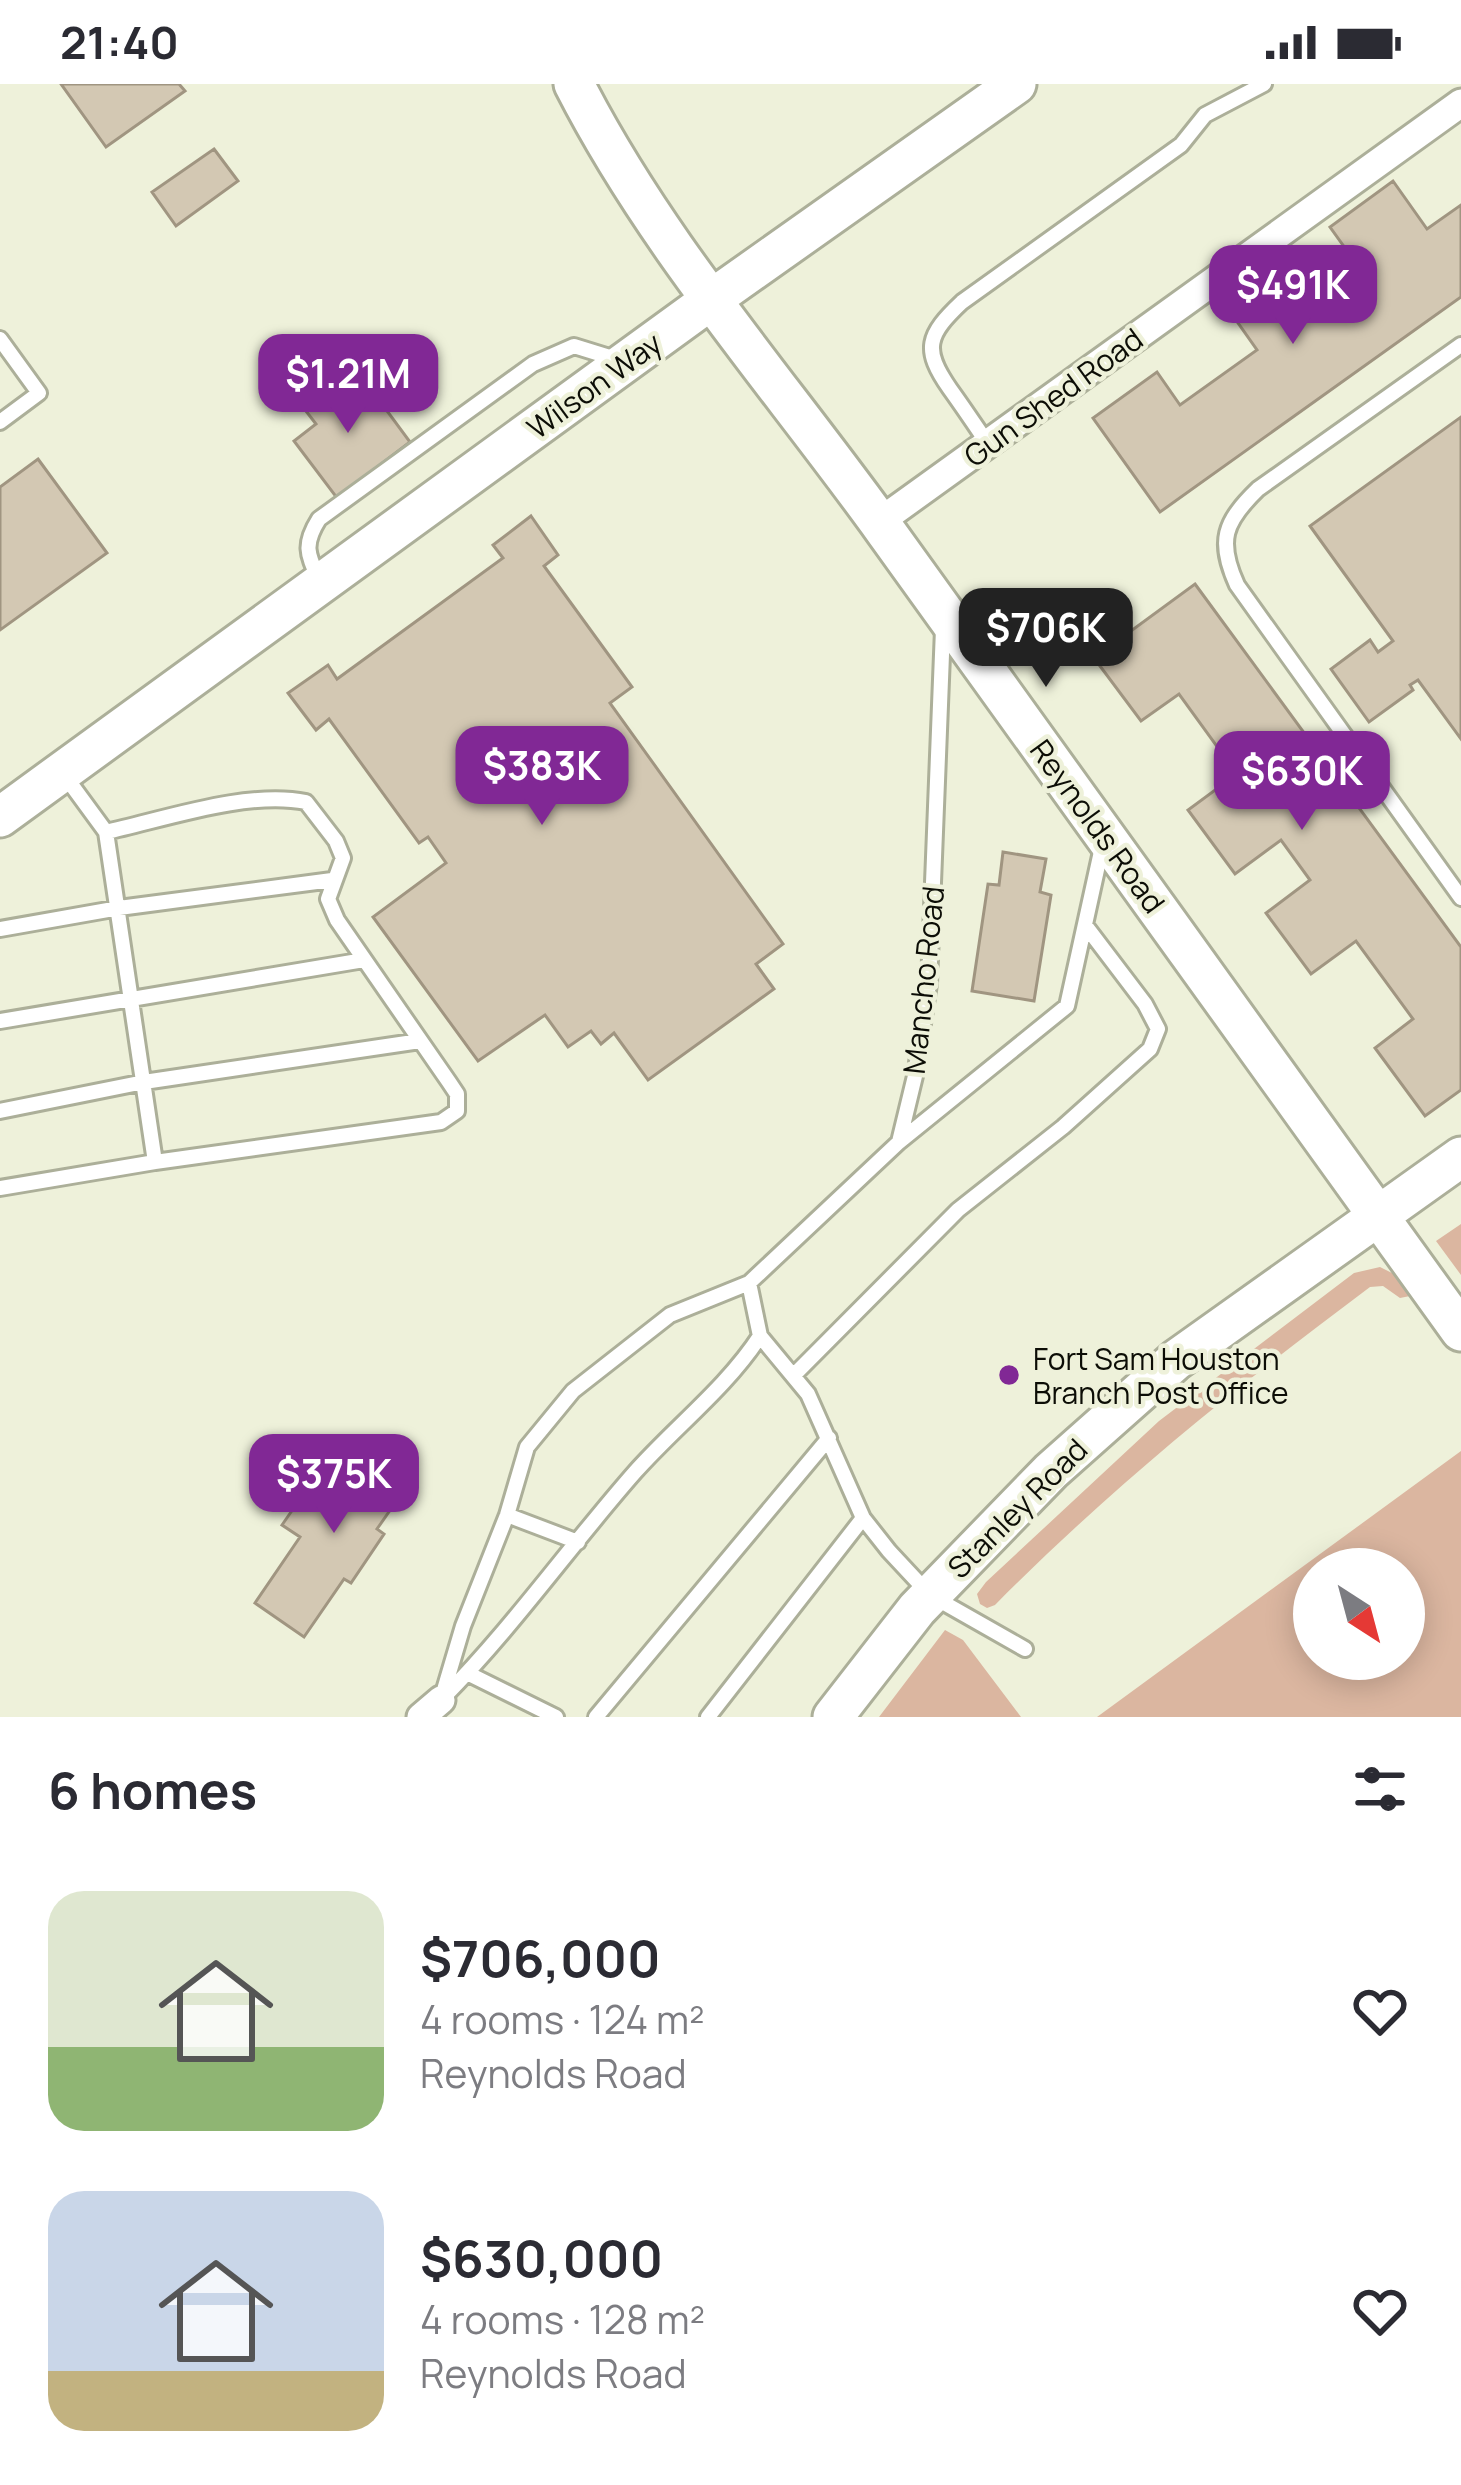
<!DOCTYPE html>
<html lang="en">
<head>
<meta charset="utf-8">
<style>
	:root { --surface:#fff; --page:#f7f7f7; --text:#2b2b33; --muted:#7c7c81; --accent:#812895 }
	body { margin:0; font-family:Manrope,sans-serif; background:var(--page); color:var(--text); height:100vh; display:flex; flex-direction:column; font-size:45px; white-space:nowrap }
	* { box-sizing:border-box; margin:0 }
	p { font-size:39px; color:var(--muted) }
	.icon { flex:none; width:66px; height:66px; fill:none; stroke:currentColor; stroke-width:2; stroke-linecap:round; stroke-linejoin:round }
	.map { position:relative; height:1633px; overflow:hidden }
	.sheet { display:flex; flex-direction:column; background:var(--surface); flex:1 }
	.sheet>* { flex:none }
	.needle { width:78px; rotate:144deg }
	.tools { position:absolute; left:1293px; top:1464px; display:grid; gap:24px }
	.tools a { display:grid; place-items:center; width:132px; height:132px; border-radius:50%; background:var(--surface); box-shadow:0 6px 30px #0003; font-size:60px }
	.price { position:absolute; translate:-50% -102px; padding:0 27px; border-radius:24px; background:var(--accent); color:#fff; font-size:39px; line-height:78px; filter:drop-shadow(0 3px 6px #0008) }
	.price::after { content:''; position:absolute; left:50%; top:72px; width:36px; height:27px; margin-left:-18px; background:inherit; clip-path:polygon(0 0,100% 0,50% 100%) }
	.price.selected { background:#222; color:#fff }
	ul { padding:0; list-style:none }
	li { display:flex; align-items:center; gap:36px; height:300px; padding:0 48px }
	li span { display:grid; place-items:center; flex:none; width:336px; height:240px; border-radius:36px; color:#555 }
	li>.icon { margin-inline-start:auto }
	span .icon { width:144px; height:144px; fill:#fffc; stroke-width:1 }
	li b { font-size:51px }
	h2 { display:flex; justify-content:space-between; align-items:center; height:144px; padding:0 48px; font-size:51px }
	.status { display:flex; justify-content:space-between; align-items:center; height:84px; padding:0 60px; background:var(--surface); direction:ltr }
	.status svg { height:33px; fill:currentColor }
	.map>svg:first-child { display:block }
	.green { fill:#dbb6a0; fill-rule:evenodd }
	.building { fill:#d3c8b3; stroke:#a09581; stroke-width:3 }
	.lines { fill:none; stroke-linecap:round; stroke-linejoin:round }
	.lane-casing { stroke:#acaf99; stroke-width:20 }
	.street-casing { stroke:#acaf99; stroke-width:33 }
	.secondary-casing { stroke:#acaf99; stroke-width:45 }
	.lane { stroke:#fff; stroke-width:14 }
	.street { stroke:#fff; stroke-width:27 }
	.secondary { stroke:#fff; stroke-width:39 }
	.poi-dot { fill:#812895; stroke:#eef1da; stroke-width:4.5 }
	.labels { text-anchor:middle; dominant-baseline:central; stroke-width:9; stroke-linejoin:round; paint-order:stroke }
	.street-label { font-size:30px; fill:#0c0d06; stroke:#eef1da }
	.poi-label { font-size:30px; fill:#0c0d06; stroke:#eef1da; text-anchor:start }
</style>
</head>
<body>
<div class="status"><b>21:40</b><svg viewBox="0 0 49 12"><path d="M0 12V9h3v3zM5 12V6h3v6zM10 12V3h3v9zM15 12V0h3v12zM26 1h20v11H26zM47 4h2v5h-2z"/></svg></div>
<div class="map">
<svg width="1461" height="1633" viewBox="0 0 1461 1633">
	<rect width="100%" height="100%" fill="#eef1da"/>
	<path class="green" d="M1461,1140v51l-25,-34z
		M1380,1183l18,9 12,20 -10,2 -17,-12 -13,1c-135,101 -256,198 -375,318l-8,3 -7,-4 -3,-10 9,-12 173,-161 195,-148z
		M1461,1367v266h-364zM1314,1485h90v90h-90z
		M945,1546l18,10 58,77h-142z"/>
	<path class="building" d="M61,0h118l6,7 -79,56z
		M214,65l24,32 -62,45 -24,-34z
		M1393,97l34,48 34,-24v92l-301,215 -67,-94 64,-46 23,33 77,-55 -33,-47 63,-46 33,47 43,-31 -33,-46z
		M330,294l17,23 21,-16 42,57 -73,56 -43,-57 22,-17 -17,-22z
		M1461,333v322l-43,-59 -8,5 3,5 -44,32 -38,-53 39,-29 8,12 15,-11 -83,-115z
		M38,375l69,94 -107,77v-143z
		M531,432l27,39 -14,11 88,121 -22,16 173,241 -27,20 18,25 -126,91 -34,-47 -13,11 -10,-13 -23,16 -23,-32 -67,46 -105,-144 73,-54 -18,-26 -9,6 -90,-124 -13,11 -28,-37 40,-28 9,14 166,-121 -10,-13z
		M1195,500l266,363v143l-36,26 -50,-68 38,-29 -57,-78 -45,33 -45,-61 44,-33 -29,-40 -46,34 -47,-64 49,-36 -58,-80 -38,27 -47,-63z
		M1003,768l43,7 -6,33 11,3 -17,106 -62,-10 16,-107 11,1z
		M366,1356l50,33 -39,56 7,5 -33,49 -7,-4 -40,58 -49,-34 45,-66 -18,-12 34,-49 17,12z"/>
	<g class="lines">
		<g class="lane-casing">
			<path id="lane" d="M0,255l39,54 -39,29
				M1461,261l-203,144c-34,33 -41,52 -21,96l224,313
				M988,360c-13,-19 -25,-37 -38,-55 -28,-40 -23,-54 12,-87l219,-157 24,-30 59,-31
				M320,498c-12,-27 -18,-36 -1,-63l214,-155 41,-18 42,13
				M65,692l41,56 49,330 286,-40 16,-11v-17l-8,-12 -112,-162 -9,-21 15,-41 -7,-17 -30,-39c-58,-12 -141,17 -200,30
				M0,845l119,-21 213,-28
				M0,937l364,-61
				M0,1027l144,-29 276,-41
				M899,1058l168,-136 35,-159
				M0,1104l155,-26
				M760,1252l48,58 55,124 26,33 41,44 95,54
				M793,1292l165,-166 105,-83 87,-78 8,-20 -13,-25 -60,-79
				M507,1431l71,27
				M467,1589l89,44
				M444,1613c69,-70 126,-151 191,-225 41,-46 91,-84 125,-136l-11,-53
				M441,1616l22,-74 44,-111 20,-68 46,-56 97,-76 79,-32 150,-141 16,-66 14,-92 14,-355
				M596,1633l233,-279
				M708,1633l155,-199"/>
		</g>
		<g class="street-casing">
			<path id="street" d="M879,438l582,-419
				M421,1633l20,-17"/>
		</g>
		<g class="secondary-casing">
			<path id="secondary" d="M574,0c82,161 205,299 310,445 193,267 384,535 577,802
				M0,733l712,-518 304,-215
				M833,1633l84,-108 134,-138 125,-111 285,-203"/>
		</g>
		<use href="#lane" class="lane"/>
		<use href="#street" class="street"/>
		<use href="#secondary" class="secondary"/>
	</g>
	<circle class="poi-dot" cx="1009" cy="1291" r="12"/>
	<g class="labels">
		<g class="street-label">
			<text transform="translate(594 301) rotate(-36)">Wilson Way</text>
			<text transform="translate(1053 313) rotate(-36)">Gun Shed Road</text>
			<text transform="translate(1098 742) rotate(54)">Reynolds Road</text>
			<text transform="translate(923 896) rotate(-84)">Mancho Road</text>
			<text transform="translate(1017 1424) rotate(-45)">Stanley Road</text>
		</g>
		<g class="poi-label">
			<text x="1033" y="1274">Fort Sam Houston<tspan x="1033" dy="34">Branch Post Office</tspan></text>
		</g>
	</g>
</svg>
<div class="tools">
<a><svg class="needle" viewBox="-14 -14 28 28"><path d="M0-13l5 13h-10z" fill="#e53935"/><path d="M0 13l5-13h-10z" fill="#7c7c81"/></svg></a>
</div>
<b class="price" style="left:1293px;top:263px">$491K</b>
<b class="price" style="left:348px;top:352px">$1.21M</b>
<b class="price selected" style="left:1046px;top:606px">$706K</b>
<b class="price" style="left:542px;top:744px">$383K</b>
<b class="price" style="left:1302px;top:749px">$630K</b>
<b class="price" style="left:334px;top:1452px">$375K</b>
</div>
<section class="sheet">
<h2>6 homes<svg class="icon" aria-label="filters" viewBox="0 0 24 24"><path d="M4 7h16M4 17h16"/><circle cx="9" cy="7" r="2"/><circle cx="15" cy="17" r="2"/></svg></h2>
<ul>
<li><span style="background:linear-gradient(#dfe7d0 65%,#8fb573 0)"><svg class="icon" aria-label="home" viewBox="0 0 24 24"><path d="M3 11l9-7 9 7M6 9v11h12V9"/></svg></span><div><b>$706,000</b><p>4 rooms · 124 m²</p><p>Reynolds Road</p></div><svg class="icon" aria-label="heart" viewBox="0 0 24 24"><path d="M12 20l-8-8c-3-5 5-10 8-4 3-6 11-1 8 4z"/></svg></li>
<li><span style="background:linear-gradient(#c9d6e8 75%,#c2b280 0)"><svg class="icon" aria-label="home" viewBox="0 0 24 24"><path d="M3 11l9-7 9 7M6 9v11h12V9"/></svg></span><div><b>$630,000</b><p>4 rooms · 128 m²</p><p>Reynolds Road</p></div><svg class="icon" aria-label="heart" viewBox="0 0 24 24"><path d="M12 20l-8-8c-3-5 5-10 8-4 3-6 11-1 8 4z"/></svg></li>
</ul>
</section>
</body>
</html>
